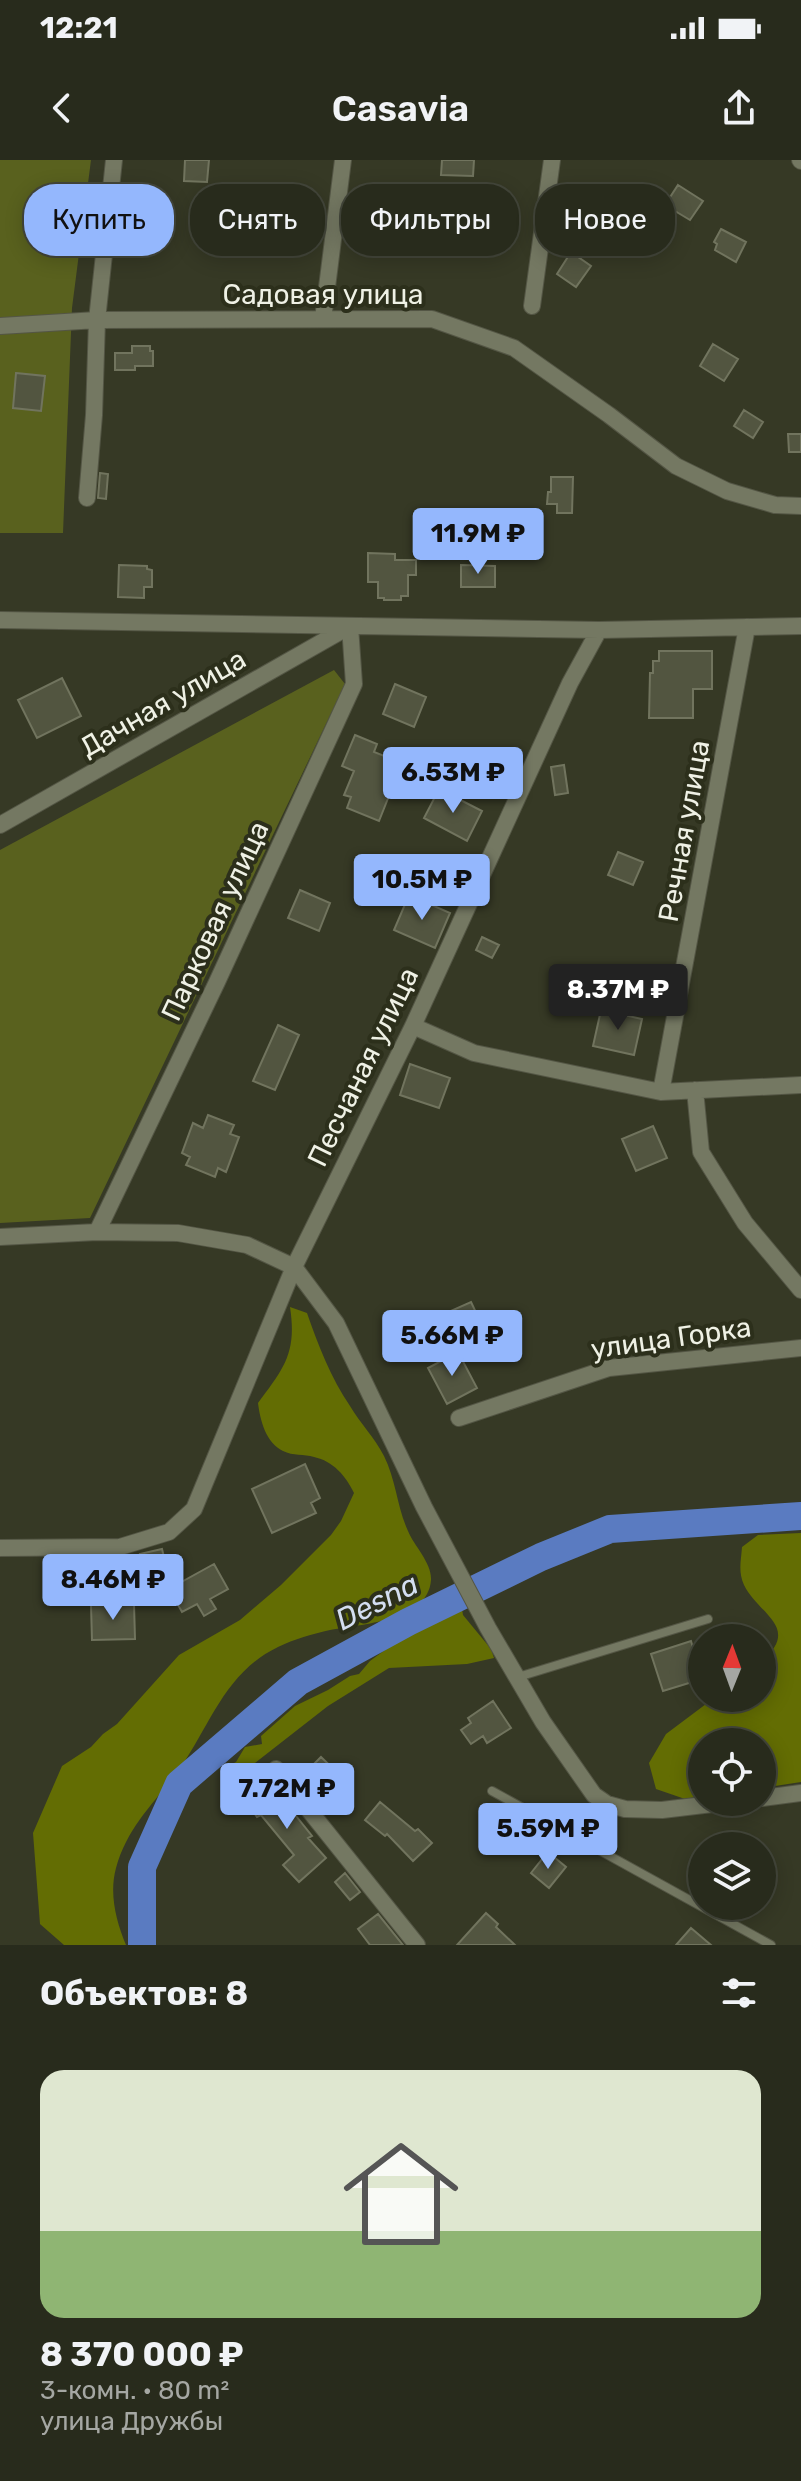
<!DOCTYPE html>
<html lang="ru">
<head>
<meta charset="utf-8">
<style>
	:root { --surface:#282b1c; --page:#343729; --text:#f1f3f6; --muted:#a5a7a3; --line:#44473b; --accent:#94b7fd }
	body { margin:0; font-family:Rubik,sans-serif; background:var(--page); color:var(--text); height:100vh; display:flex; flex-direction:column; font-size:30px; white-space:nowrap }
	* { box-sizing:border-box; margin:0 }
	p { font-size:26px; color:var(--muted) }
	.icon { flex:none; width:44px; height:44px; fill:none; stroke:currentColor; stroke-width:2; stroke-linecap:round; stroke-linejoin:round }
	.map { position:relative; height:1785px; overflow:hidden }
	.panel { display:flex; flex-direction:column; background:var(--surface); flex:1 }
	.panel>* { flex:none }
	.top-card { position:absolute; left:24px; top:24px; width:754px; height:72px; display:flex; gap:16px }
	.needle { width:52px; rotate:1deg }
	.buttons { position:absolute; left:688px; top:1464px; display:grid; gap:16px }
	.buttons a { display:grid; place-items:center; width:88px; height:88px; border-radius:50%; background:var(--surface); box-shadow:0 4px 20px #0003,0 0 0 2px var(--line); font-size:40px }
	.price { position:absolute; translate:-50% -68px; padding:0 18px; border-radius:8px; background:var(--accent); color:#111; font-size:26px; line-height:52px; filter:drop-shadow(0 2px 4px #0008) }
	.price::after { content:''; position:absolute; left:50%; top:48px; width:24px; height:18px; margin-left:-12px; background:inherit; clip-path:polygon(0 0,100% 0,50% 100%) }
	.price.current { background:#222; color:#fff }
	ul { padding:0; list-style:none }
	li { display:grid; align-content:center; gap:16px; height:424px; padding:0 40px }
	li+li { border-top:2px solid var(--line) }
	li span { display:grid; place-items:center; height:248px; border-radius:24px; color:#555 }
	li>.icon { margin-inline-start:auto }
	span .icon { width:144px; height:144px; fill:#fffc; stroke-width:1 }
	li b { font-size:34px }
	h2 { display:flex; justify-content:space-between; align-items:center; height:96px; padding:0 40px; font-size:34px }
	.chip { padding:0 28px; border-radius:32px; background:var(--surface); box-shadow:0 4px 20px #0003,0 0 0 2px var(--line); font-size:28px; line-height:72px }
	.chip.current { background:var(--accent); color:#111 }
	.status { display:flex; justify-content:space-between; align-items:center; height:56px; padding:0 40px; background:var(--surface); direction:ltr }
	.status svg { height:22px; fill:currentColor }
	header { display:flex; justify-content:space-between; align-items:center; height:104px; padding:0 40px; background:var(--surface); font-size:36px; font-weight:600 }
	.map>svg:first-child { display:block }
	.green { fill:#59611e }
	.forest { fill:#636d03 }
	.lines { fill:none; stroke-linecap:round; stroke-linejoin:round }
	.river { stroke:#5a7bc1; stroke-width:28 }
	.building { fill:#525540; stroke:#71745e; stroke-width:2 }
	.service-casing { stroke:#545645; stroke-width:10 }
	.minor-casing { stroke:#545645; stroke-width:18 }
	.service { stroke:#747862; stroke-width:8 }
	.minor { stroke:#747862; stroke-width:16 }
	.labels { text-anchor:middle; dominant-baseline:central; stroke-width:8; stroke-linejoin:round; paint-order:stroke }
	.street-label { font-size:28px; fill:#eff1e5; stroke:#2c2f1b }
	.water-label { font-size:30px; font-style:italic; fill:#d4def1; stroke:#2c2f1b }
</style>
</head>
<body>
<div class="status"><b>12:21</b><svg viewBox="0 0 49 12"><path d="M0 12V9h3v3zM5 12V6h3v6zM10 12V3h3v9zM15 12V0h3v12zM26 1h20v11H26zM47 4h2v5h-2z"/></svg></div>
<header><svg class="icon" aria-label="back" viewBox="0 0 24 24"><path d="M15 5l-7 7 7 7"/></svg>Casavia<svg class="icon" aria-label="share" viewBox="0 0 24 24"><path d="M12 15V3M7 8l5-5 5 5M5 13v7h14v-7"/></svg></header>
<div class="map">
<svg width="801" height="1785" viewBox="0 0 801 1785">
	<rect width="100%" height="100%" fill="#363925"/>
	<path class="green" d="M0,0h91l-19,148 -9,225h-63z
		M334,510l11,14 -255,534 -90,5v-373z"/>
	<path class="forest" d="M290,1147l17,6c11,32 24,65 43,93 10,17 25,32 34,50 12,24 13,51 24,75 6,15 24,32 23,49 -3,42 -71,44 -101,50 -17,4 -36,9 -52,17 -52,25 -67,76 -97,120 -26,36 -53,58 -65,101 -7,26 0,53 10,77h-62l-24,-21 -7,-91 29,-67 29,-19 12,-13 14,-10 62,-69 61,-35 41,-35 50,-50 10,-14 13,-28c-8,-17 -21,-32 -40,-36 -10,-3 -21,-1 -31,-6 -17,-8 -23,-31 -25,-48 26,-35 39,-50 32,-96z
		M801,1373v249l-39,6v-46h-60v54l-17,3 -29,-10 -7,-26 17,-29 48,-36h48v-37c39,-34 -3,-46 -18,-76 -6,-13 -3,-24 -2,-38l16,-12z
		M462,1449l1,6 28,34 3,9 -27,6 -78,4 -61,38 -77,60 -17,5 -6,-5 8,-4 9,-15 17,-3 -1,-8 34,-30 33,-16 22,-14 9,-2 11,-13 42,-31 34,-12z"/>
	<g class="lines">
		<path class="river" d="M142,1785v-78l37,-83 119,-102 110,-60 133,-65 69,-28 191,-13"/>
	</g>
	<path class="building" d="M185,0h24l-2,22 -23,-1z
		M442,0h32l-1,16 -32,-1z
		M678,25l25,16 -13,19 -25,-15z
		M721,69l25,13 -10,20 -21,-12 2,-6 -3,-2z
		M571,92l20,14 -15,21 -19,-13z
		M713,184l25,15 -14,22 -24,-15z
		M132,186h18v5h3v15h-18v4h-20v-17h17z
		M16,213l29,3 -4,35 -28,-3z
		M744,250l19,12 -10,16 -19,-12z
		M788,274h13v18h-12z
		M100,313l8,1 -2,25 -8,-1z
		M551,317h22l-1,36h-15v-9h-10l1,-12h3z
		M368,393l27,1v6h21v15h-8v21h-7v4h-17v-2h-6v-16h-10z
		M119,405l28,1v3l5,1v17h-8v11l-26,-1z
		M461,405l34,1v21h-34z
		M659,491h53v38h-19v29h-44l1,-45h3v-12h6z
		M62,518l19,38 -44,22 -19,-38z
		M395,524l31,13 -12,30 -31,-13z
		M355,575l22,9 -3,8 28,11 -23,58 -32,-13 4,-11 -7,-2 10,-24 -12,-5z
		M564,605l4,28 -13,2 -4,-28z
		M439,629l43,22 -15,30 -43,-23z
		M618,692l25,10 -10,23 -25,-10z
		M300,730l30,13 -11,28 -31,-13z
		M409,735l41,18 -15,35 -41,-18z
		M482,777l17,8 -7,13 -16,-8z
		M601,850l41,9 -8,36 -41,-9z
		M278,865l21,10 -24,55 -22,-9z
		M410,904l40,14 -11,30 -39,-13z
		M208,955l26,10 -4,9 9,3 -13,35 -8,-4 -3,9 -29,-12 4,-8 -8,-4 11,-30 10,5z
		M653,966l14,32 -31,13 -14,-32z
		M471,1142l9,19 -28,12 -8,-19z
		M458,1192l19,36 -30,16 -19,-36z
		M305,1304l15,34 -9,5 5,10 -44,20 -20,-44z
		M162,1389l9,37 -21,5 -10,-37z
		M214,1404l14,25 -18,10 6,10 -12,7 -7,-12 -15,8 -13,-23z
		M134,1444l1,35 -43,1 -1,-35z
		M691,1481l11,38 -39,12 -12,-37z
		M493,1541l18,27 -24,15 -4,-7 -12,8 -10,-14 10,-7 -3,-5z
		M321,1597l23,22 -12,12 -23,-22z
		M270,1623l20,29 2,-1 20,25 -4,2 18,20 -27,24 -16,-17 11,-10 -33,-40 -4,2 -12,-17z
		M380,1642l35,29 3,-2 14,14 -19,18 -26,-27 -2,2 -20,-16z
		M554,1697l12,10 -17,21 -18,-15 12,-15 6,5z
		M345,1713l15,19 -10,8 -15,-18z
		M486,1753l12,11 -2,3 19,18h-58z
		M378,1754l25,31h-33l-12,-16z
		M691,1768l20,17h-35z"/>
	<g class="lines">
		<g class="service-casing">
			<path id="service" d="M518,1517l190,-58
				M492,1631l279,154
				M585,1684l22,-40"/>
		</g>
		<g class="minor-casing">
			<path id="minor" d="M800,0l1,1
				M532,146l20,-146
				M323,159l20,-159
				M0,166l97,-6 335,-1 82,29 95,67 67,51 51,25 48,14 26,1
				M87,338l7,-83 3,-95 17,-160
				M0,460l599,10 202,-4
				M0,665l350,-199 4,58 -137,298 -120,250
				M413,866l61,27 187,39 140,-7
				M695,930l6,62 44,71 56,67
				M661,932l86,-465
				M0,1077l97,-5 81,1 69,12 47,22 42,56 88,184 64,121 55,94 51,73 13,9 18,5 37,1 67,-8
				M459,1258l150,-50 192,-20
				M0,1388l120,-1 49,-15 25,-23 100,-242 119,-241 157,-343 29,-53
				M276,1609l141,176
				M762,1638l39,-5"/>
		</g>
		<use href="#service" class="service"/>
		<use href="#minor" class="minor"/>
	</g>
	<g class="labels">
		<g class="street-label">
			<text x="323" y="134">Садовая улица</text>
			<text transform="translate(163 543) rotate(-30)">Дачная улица</text>
			<text transform="translate(684 671) rotate(-80)">Речная улица</text>
			<text transform="translate(215 761) rotate(-65)">Парковая улица</text>
			<text transform="translate(363 907) rotate(-64)">Песчаная улица</text>
			<text transform="translate(671 1178) rotate(-8)">улица Горка</text>
		</g>
		<g class="water-label">
			<text transform="translate(377 1442) rotate(-27)">Desna</text>
		</g>
	</g>
</svg>
<div class="buttons">
<a><svg class="needle" viewBox="-14 -14 28 28"><path d="M0-13l5 13h-10z" fill="#e53935"/><path d="M0 13l5-13h-10z" fill="#a5a7a3"/></svg></a>
<a><svg class="icon" aria-label="locate" viewBox="0 0 24 24"><circle cx="12" cy="12" r="6"/><path d="M12 2v4M12 18v4M2 12h4M18 12h4"/></svg></a>
<a><svg class="icon" aria-label="layers" viewBox="0 0 24 24"><path d="M12 4l9 5-9 5-9-5zM3 14l9 5 9-5"/></svg></a>
</div>
<b class="price" style="left:478px;top:416px">11.9M ₽</b>
<b class="price" style="left:453px;top:655px">6.53M ₽</b>
<b class="price" style="left:422px;top:762px">10.5M ₽</b>
<b class="price current" style="left:618px;top:872px">8.37M ₽</b>
<b class="price" style="left:452px;top:1218px">5.66M ₽</b>
<b class="price" style="left:113px;top:1462px">8.46M ₽</b>
<b class="price" style="left:287px;top:1671px">7.72M ₽</b>
<b class="price" style="left:548px;top:1711px">5.59M ₽</b>
<div class="top-card">
<a class="chip current">Купить</a>
<a class="chip">Снять</a>
<a class="chip">Фильтры</a>
<a class="chip">Новое</a>
</div>
</div>
<section class="panel">
<h2>Объектов: 8<svg class="icon" aria-label="filters" viewBox="0 0 24 24"><path d="M4 7h16M4 17h16"/><circle cx="9" cy="7" r="2"/><circle cx="15" cy="17" r="2"/></svg></h2>
<ul>
<li><span style="background:linear-gradient(#dfe7d0 65%,#8fb573 0)"><svg class="icon" aria-label="home" viewBox="0 0 24 24"><path d="M3 11l9-7 9 7M6 9v11h12V9"/></svg></span><div><b>8 370 000 ₽</b><p>3-комн. · 80 m²</p><p>улица Дружбы</p></div></li>
</ul>
</section>
</body>
</html>
